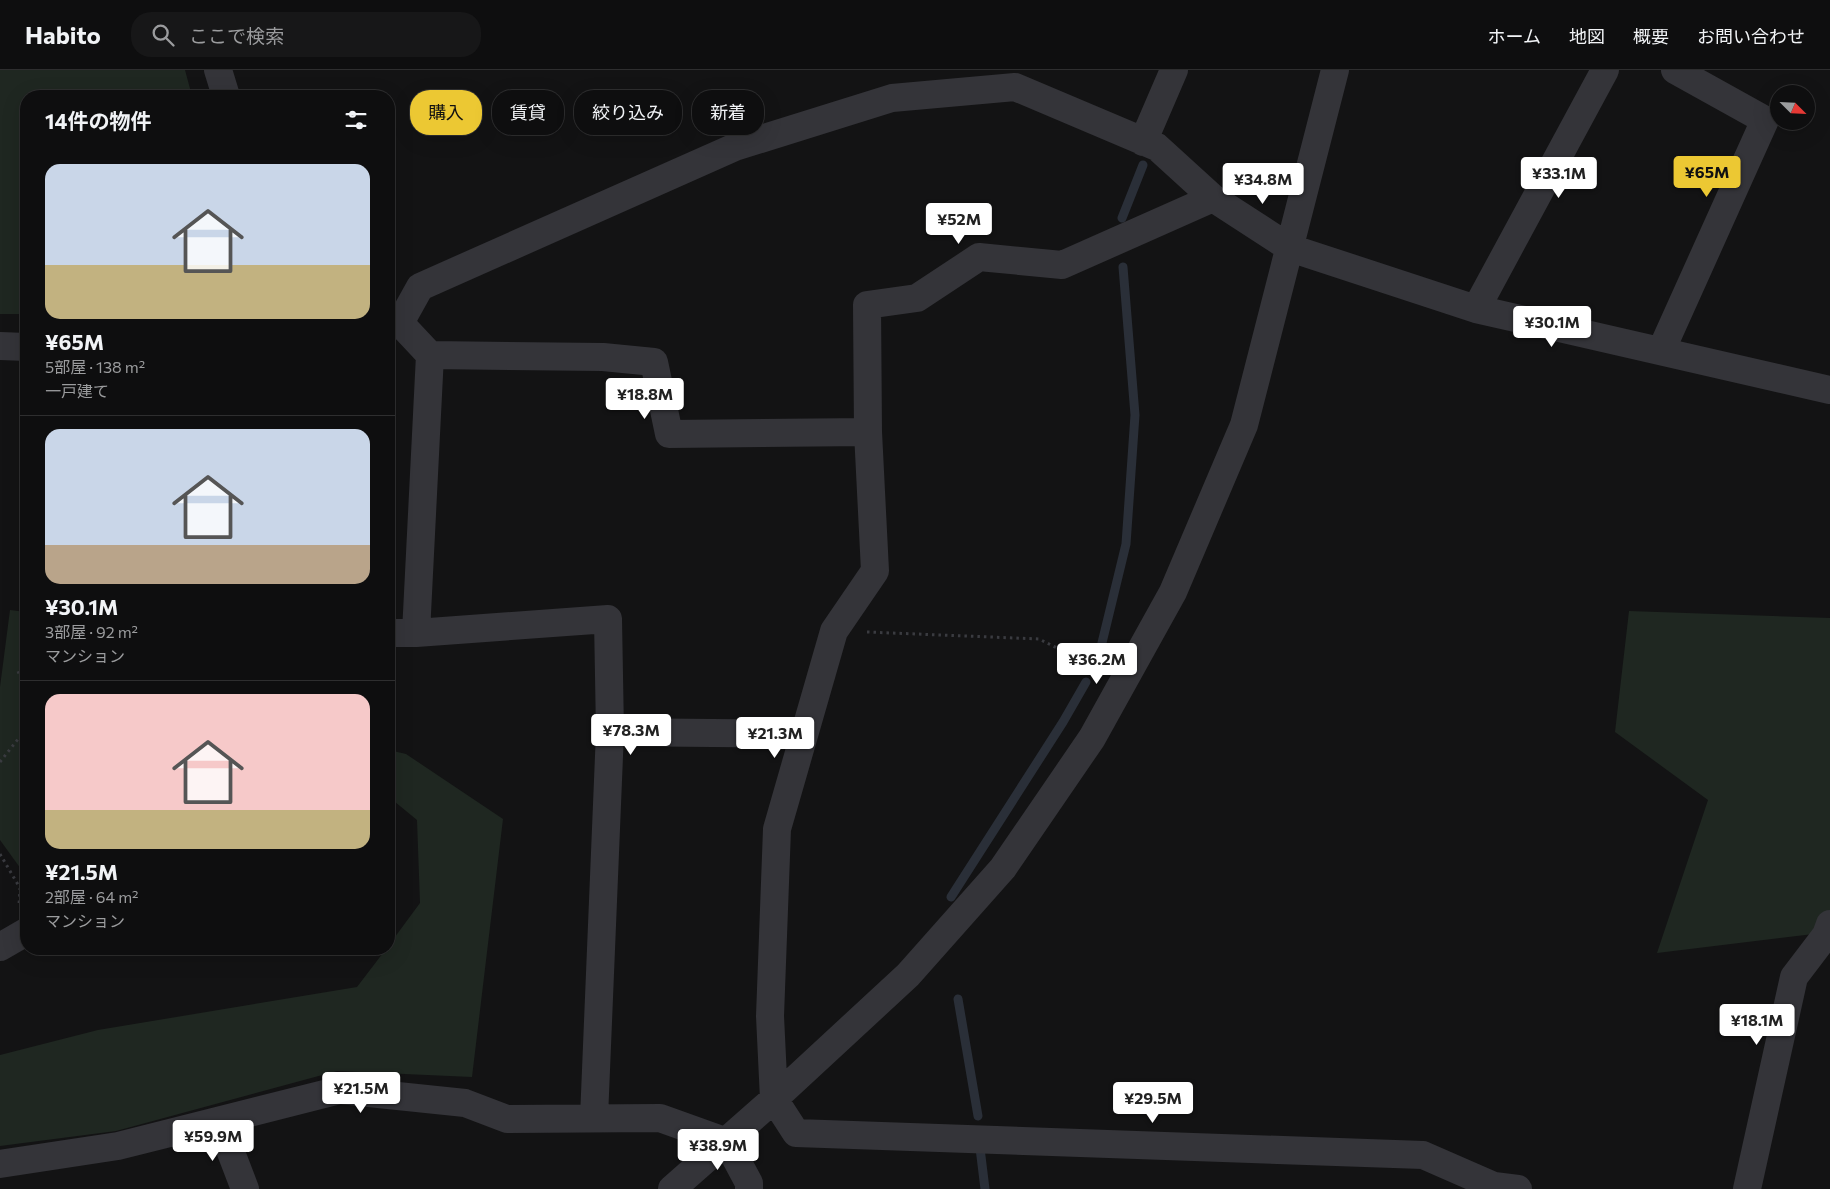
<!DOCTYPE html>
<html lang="ja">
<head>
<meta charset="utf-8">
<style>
	:root { --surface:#0e0e0f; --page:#171718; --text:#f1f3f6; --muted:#9b9c9e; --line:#2e2e2f; --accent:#ecc833 }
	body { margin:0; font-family:Commissioner,"Noto Sans JP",sans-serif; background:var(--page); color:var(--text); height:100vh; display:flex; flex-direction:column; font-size:19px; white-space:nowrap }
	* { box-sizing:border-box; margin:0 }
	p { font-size:16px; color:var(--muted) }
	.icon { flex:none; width:28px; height:28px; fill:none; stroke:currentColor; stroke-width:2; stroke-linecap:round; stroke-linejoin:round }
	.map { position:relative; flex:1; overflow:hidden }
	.side { position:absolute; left:20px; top:20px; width:375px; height:865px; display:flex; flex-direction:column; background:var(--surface); border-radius:20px; box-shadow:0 5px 20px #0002,0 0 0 1px var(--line) }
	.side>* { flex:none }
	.guide { position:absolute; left:410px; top:20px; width:475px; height:45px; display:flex; gap:10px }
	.needle { width:32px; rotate:114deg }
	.tools { position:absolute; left:1770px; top:15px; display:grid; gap:10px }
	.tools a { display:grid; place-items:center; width:45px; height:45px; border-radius:50%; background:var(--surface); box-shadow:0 5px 20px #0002,0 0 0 1px var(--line); font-size:25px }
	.price { position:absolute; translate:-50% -42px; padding:0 11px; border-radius:5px; background:#fff; color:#222; font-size:16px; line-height:32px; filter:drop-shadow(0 1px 2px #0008) }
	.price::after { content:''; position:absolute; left:50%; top:30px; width:15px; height:11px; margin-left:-8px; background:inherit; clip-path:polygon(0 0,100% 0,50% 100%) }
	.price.selected { background:var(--accent); color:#111 }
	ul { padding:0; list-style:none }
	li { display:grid; align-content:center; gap:10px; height:265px; padding:0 25px }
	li+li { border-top:1px solid var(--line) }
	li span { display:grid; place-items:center; height:155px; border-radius:15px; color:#555 }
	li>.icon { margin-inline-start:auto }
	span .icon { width:90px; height:90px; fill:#fffc; stroke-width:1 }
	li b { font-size:21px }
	h2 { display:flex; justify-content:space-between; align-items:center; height:60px; padding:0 25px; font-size:21px }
	.chip { padding:0 18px; border-radius:20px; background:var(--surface); box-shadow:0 5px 20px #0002,0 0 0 1px var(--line); font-size:18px; line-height:45px }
	.chip.selected { background:var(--accent); color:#111 }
	header { display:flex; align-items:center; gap:30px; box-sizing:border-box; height:70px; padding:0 25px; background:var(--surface); border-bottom:1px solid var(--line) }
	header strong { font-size:24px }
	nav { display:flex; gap:28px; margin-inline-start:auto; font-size:18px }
	.search { width:350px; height:45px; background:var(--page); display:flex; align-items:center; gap:12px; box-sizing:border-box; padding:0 18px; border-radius:20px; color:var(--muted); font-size:19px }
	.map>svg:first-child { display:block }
	.green { fill:#1f2721 }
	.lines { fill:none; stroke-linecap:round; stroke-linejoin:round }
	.stream { stroke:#2a2f38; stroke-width:9 }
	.path { stroke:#3a3b40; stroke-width:3; stroke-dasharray:2.5 4; stroke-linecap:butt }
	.minor { stroke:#343439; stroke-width:28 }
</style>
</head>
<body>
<header>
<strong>Habito</strong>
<div class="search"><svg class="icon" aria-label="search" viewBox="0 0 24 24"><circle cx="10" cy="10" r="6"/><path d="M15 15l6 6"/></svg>ここで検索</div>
<nav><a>ホーム</a><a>地図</a><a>概要</a><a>お問い合わせ</a></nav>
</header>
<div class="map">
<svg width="1830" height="1119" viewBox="0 0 1830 1119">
	<rect width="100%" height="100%" fill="#131314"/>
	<path class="green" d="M0,0h185l7,26h-166v218h-26z
		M10,540l16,2v264l-26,-36v-153z
		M1629,541l201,7v314l-173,21 51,-153 -93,-68z
		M389,680l17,4 97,65 -31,258 -135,-6 -221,60 -116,15v-91l98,-25 259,-43 29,-38h3v-4l31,-42 -3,-83 -28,-23z"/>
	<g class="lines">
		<path class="stream" d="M1122,148l21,-53
			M1100,581l26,-107 9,-129 -12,-148
			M951,827l112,-175 23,-40
			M958,929l20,117
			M980,1078l5,41"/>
		<path class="path" d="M867,562l172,7 60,30
			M26,591l-8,10 8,22
			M0,692l26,-33
			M0,784l20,34 -1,17
			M20,818l6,-5"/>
		<path class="minor" d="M218,0l8,26
			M1143,72l31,-72
			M1213,128l-151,67 -83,-8 -62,41 -50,7 1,127 7,139 -41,60 -57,198 -7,187 4,83 22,34 627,22 71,31 24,3
			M1476,239l129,-239
			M389,257l11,-4 20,-36 315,-140 157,-49 123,-11 142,60 56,51 77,50 186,61 354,81
			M0,276l26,1
			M1661,281l104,-231 -90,-50
			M430,285l173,2 51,5 15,72 199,-2
			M389,563h27l14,-278 -30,-32
			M416,563l192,-14 2,113 -16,386
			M610,662l194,2
			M0,877l26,-15
			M219,1051l26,68
			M0,1094l118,-18 222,-56 125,13 42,16 153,-1 67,24 22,41v6
			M672,1119l102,-90 134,-124 95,-107 89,-130 81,-146 71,-167 91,-355
			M1747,1119l47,-212 32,-42 4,-11"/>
	</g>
</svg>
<div class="tools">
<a><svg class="needle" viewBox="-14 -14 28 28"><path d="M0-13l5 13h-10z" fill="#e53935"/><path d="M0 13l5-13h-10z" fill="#9b9c9e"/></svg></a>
</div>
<b class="price selected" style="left:1707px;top:128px">¥65M</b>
<b class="price" style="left:1559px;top:129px">¥33.1M</b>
<b class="price" style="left:1263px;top:135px">¥34.8M</b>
<b class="price" style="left:959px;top:175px">¥52M</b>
<b class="price" style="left:1552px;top:278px">¥30.1M</b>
<b class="price" style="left:645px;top:350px">¥18.8M</b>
<b class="price" style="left:1097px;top:615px">¥36.2M</b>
<b class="price" style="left:631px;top:686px">¥78.3M</b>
<b class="price" style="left:775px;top:689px">¥21.3M</b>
<b class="price" style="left:1757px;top:976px">¥18.1M</b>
<b class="price" style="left:361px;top:1044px">¥21.5M</b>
<b class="price" style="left:1153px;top:1054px">¥29.5M</b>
<b class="price" style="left:213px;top:1092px">¥59.9M</b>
<b class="price" style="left:718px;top:1101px">¥38.9M</b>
<div class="guide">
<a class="chip selected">購入</a>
<a class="chip">賃貸</a>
<a class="chip">絞り込み</a>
<a class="chip">新着</a>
</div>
<section class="side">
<h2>14件の物件<svg class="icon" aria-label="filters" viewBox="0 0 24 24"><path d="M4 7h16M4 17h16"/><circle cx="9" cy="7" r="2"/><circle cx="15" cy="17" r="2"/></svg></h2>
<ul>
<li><span style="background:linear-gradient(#c9d6e8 65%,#c2b280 0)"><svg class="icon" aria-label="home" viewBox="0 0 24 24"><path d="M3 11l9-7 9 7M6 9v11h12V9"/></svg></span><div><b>¥65M</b><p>5部屋 · 138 m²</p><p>一戸建て</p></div></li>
<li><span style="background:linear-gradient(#c9d6e8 75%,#b9a48a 0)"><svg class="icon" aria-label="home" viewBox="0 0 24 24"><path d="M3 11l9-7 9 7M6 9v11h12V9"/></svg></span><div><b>¥30.1M</b><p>3部屋 · 92 m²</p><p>マンション</p></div></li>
<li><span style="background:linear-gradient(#f6c9c9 75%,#c2b280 0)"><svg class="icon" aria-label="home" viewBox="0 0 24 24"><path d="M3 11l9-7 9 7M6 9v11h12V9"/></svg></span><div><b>¥21.5M</b><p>2部屋 · 64 m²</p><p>マンション</p></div></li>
</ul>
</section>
</div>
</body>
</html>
